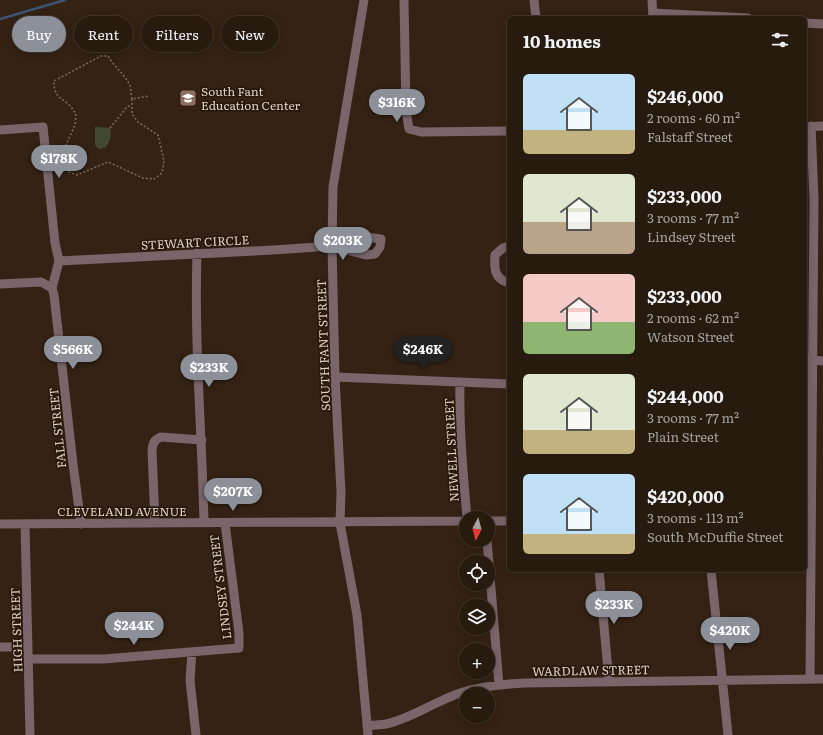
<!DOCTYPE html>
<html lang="en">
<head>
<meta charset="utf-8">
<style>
	:root { --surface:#271a0f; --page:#2f2318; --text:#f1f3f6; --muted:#a4a19e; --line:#43382f; --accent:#8c9099 }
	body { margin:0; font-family:Literata,serif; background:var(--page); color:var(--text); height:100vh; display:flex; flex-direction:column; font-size:15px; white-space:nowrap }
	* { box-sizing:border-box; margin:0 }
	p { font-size:13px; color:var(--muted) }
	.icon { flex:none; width:22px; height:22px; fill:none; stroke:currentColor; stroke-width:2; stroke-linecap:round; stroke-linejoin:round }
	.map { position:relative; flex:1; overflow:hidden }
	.details { position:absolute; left:507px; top:16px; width:300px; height:556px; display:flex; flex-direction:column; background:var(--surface); border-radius:6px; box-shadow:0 2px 10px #0003,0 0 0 1px var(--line) }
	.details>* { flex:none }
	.guide { position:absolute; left:12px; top:16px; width:380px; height:36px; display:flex; gap:8px }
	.needle { width:26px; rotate:186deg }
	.tools { position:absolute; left:459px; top:511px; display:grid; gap:8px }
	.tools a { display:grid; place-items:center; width:36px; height:36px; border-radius:50%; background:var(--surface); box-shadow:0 2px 10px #0003,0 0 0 1px var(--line); font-size:20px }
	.price { position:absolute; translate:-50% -34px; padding:0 9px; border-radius:14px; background:var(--accent); color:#fff; font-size:13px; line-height:26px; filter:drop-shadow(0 1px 2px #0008) }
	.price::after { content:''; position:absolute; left:50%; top:24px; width:12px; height:9px; margin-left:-6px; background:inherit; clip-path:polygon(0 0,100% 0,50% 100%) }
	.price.on { background:#222; color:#fff }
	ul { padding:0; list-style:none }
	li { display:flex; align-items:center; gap:12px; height:100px; padding:0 16px }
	li span { display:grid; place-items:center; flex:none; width:112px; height:80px; border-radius:6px; color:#555 }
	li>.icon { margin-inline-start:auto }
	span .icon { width:48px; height:48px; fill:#fffc; stroke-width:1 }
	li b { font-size:17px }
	h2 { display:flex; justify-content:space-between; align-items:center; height:48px; padding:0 16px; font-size:17px }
	.chip { padding:0 14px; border-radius:18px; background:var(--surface); box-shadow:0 2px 10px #0003,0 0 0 1px var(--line); font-size:14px; line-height:36px }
	.chip.on { background:var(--accent); color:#fff }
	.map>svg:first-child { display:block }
	.green { fill:#434931 }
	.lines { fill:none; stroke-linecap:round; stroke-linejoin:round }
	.stream { stroke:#3f5475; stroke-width:2.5 }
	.path { stroke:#7c6c60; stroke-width:1.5; stroke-dasharray:2 2; stroke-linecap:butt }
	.minor { stroke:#79656a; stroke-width:9 }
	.labels { text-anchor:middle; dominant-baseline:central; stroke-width:3.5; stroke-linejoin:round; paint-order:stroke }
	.poi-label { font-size:12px; fill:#dfd2c9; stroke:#2a180b; text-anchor:start }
	.street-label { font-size:12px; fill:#dfd2c9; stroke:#2a180b }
</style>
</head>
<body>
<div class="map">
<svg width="823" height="735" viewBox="0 0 823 735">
	<rect width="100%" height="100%" fill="#342214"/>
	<path class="green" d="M95,127l15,1c2,8 0,14 -5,20l-6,1 -4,-4z"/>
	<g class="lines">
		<path class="stream" d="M0,19l65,-19"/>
		<path class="path" d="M132,99v15l6,8 20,13 6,26 -2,12 -8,6 -11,-1 -35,-16 -31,13 -8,-3 -4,-12 1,-15 9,-20 1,-11c-3,-4 -5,-8 -9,-11 -9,-7 -13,-8 -13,-22l47,-25h7c6,11 17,18 22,30 1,3 1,9 2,13l17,-3
			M110,128l17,-21 4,-2"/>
		<path class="minor" d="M364,0l-31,187 -1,59 3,131 6,115 -1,31 17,92 11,120
			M404,0l2,111 3,18 12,3 88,-1
			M534,0l2,18
			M652,0l1,18
			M653,13l95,5
			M805,23l18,1
			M806,127l17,-1
			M0,130l43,-3 12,116 4,18 -7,27
			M509,246l-6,2 -8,7c-1,13 -1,24 14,28
			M197,253c-3,90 5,180 7,270
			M59,261l214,-11 59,-4 34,9 9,-1 5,-7 1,-8 -15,-2 -24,1 -10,8
			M0,284l41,-2 11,6 2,7 19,169 8,60
			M805,359l18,2
			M335,377l174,7
			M460,382c-1,45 3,91 7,136
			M488,521h21
			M155,523l-3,-73c1,-7 2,-10 9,-13l41,3
			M0,524l466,-3
			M25,524l5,211
			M487,540l12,145
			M599,570l10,112
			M711,570l17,165
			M0,647h28
			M192,652l-2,28 6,55
			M29,659h75l135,-11v-15l-14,-110
			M810,679l4,-479 -3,-74
			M367,726c6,-1 13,-1 19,-2 24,-5 50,-23 74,-31 21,-7 43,-9 65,-10l298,-4"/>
	</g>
	<defs>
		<g id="school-square" transform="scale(0.9)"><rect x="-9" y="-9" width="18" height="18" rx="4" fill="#8d6e63" stroke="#2a180b"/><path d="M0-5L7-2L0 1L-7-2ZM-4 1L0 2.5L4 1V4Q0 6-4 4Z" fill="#fff"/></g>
	</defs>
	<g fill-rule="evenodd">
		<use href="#school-square" x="188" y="98"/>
	</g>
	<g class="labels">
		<g class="poi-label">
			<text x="201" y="91">South Fant<tspan x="201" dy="14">Education Center</tspan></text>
		</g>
		<g class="street-label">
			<text transform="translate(195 242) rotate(-3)">STEWART CIRCLE</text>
			<text transform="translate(323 345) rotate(-92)">SOUTH FANT STREET</text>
			<text transform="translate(57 428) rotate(-96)">FALL STREET</text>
			<text transform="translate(451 450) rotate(-93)">NEWELL STREET</text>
			<text x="122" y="511">CLEVELAND AVENUE</text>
			<text transform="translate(220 587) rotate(-97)">LINDSEY STREET</text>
			<text transform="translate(16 630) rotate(-92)">HIGH STREET</text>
			<text transform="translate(591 670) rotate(-1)">WARDLAW STREET</text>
		</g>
	</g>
</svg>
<div class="tools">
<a><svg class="needle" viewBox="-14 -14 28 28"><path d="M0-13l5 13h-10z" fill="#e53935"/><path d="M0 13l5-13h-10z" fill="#a4a19e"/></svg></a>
<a><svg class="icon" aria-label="locate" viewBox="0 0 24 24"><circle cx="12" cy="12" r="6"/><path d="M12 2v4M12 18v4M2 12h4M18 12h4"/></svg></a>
<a><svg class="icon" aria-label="layers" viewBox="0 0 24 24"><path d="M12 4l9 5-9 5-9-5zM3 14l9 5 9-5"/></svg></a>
<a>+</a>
<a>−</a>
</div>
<b class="price" style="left:397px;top:123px">$316K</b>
<b class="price" style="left:59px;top:179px">$178K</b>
<b class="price" style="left:343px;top:261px">$203K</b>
<b class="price" style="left:73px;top:370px">$566K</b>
<b class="price on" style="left:423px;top:370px">$246K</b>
<b class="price" style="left:209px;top:388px">$233K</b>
<b class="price" style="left:233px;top:512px">$207K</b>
<b class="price" style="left:614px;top:625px">$233K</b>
<b class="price" style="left:134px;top:646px">$244K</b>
<b class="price" style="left:730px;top:651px">$420K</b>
<div class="guide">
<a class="chip on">Buy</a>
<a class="chip">Rent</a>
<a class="chip">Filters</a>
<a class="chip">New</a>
</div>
<section class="details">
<h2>10 homes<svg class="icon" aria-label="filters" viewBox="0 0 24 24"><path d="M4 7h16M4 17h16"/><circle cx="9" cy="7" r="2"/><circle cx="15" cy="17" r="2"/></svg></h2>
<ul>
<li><span style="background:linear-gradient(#bfe0f5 70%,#c2b280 0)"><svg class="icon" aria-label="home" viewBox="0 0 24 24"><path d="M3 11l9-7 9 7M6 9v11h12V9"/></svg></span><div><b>$246,000</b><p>2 rooms · 60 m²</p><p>Falstaff Street</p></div></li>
<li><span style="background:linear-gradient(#dfe7d0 60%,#b9a48a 0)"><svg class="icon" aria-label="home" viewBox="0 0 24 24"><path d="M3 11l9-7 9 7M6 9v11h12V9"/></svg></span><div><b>$233,000</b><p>3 rooms · 77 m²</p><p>Lindsey Street</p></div></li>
<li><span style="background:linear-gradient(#f6c9c9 60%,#8fb573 0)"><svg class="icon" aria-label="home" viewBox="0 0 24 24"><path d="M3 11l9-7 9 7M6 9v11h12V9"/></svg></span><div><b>$233,000</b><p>2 rooms · 62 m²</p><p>Watson Street</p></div></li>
<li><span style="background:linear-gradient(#dfe7d0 70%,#c2b280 0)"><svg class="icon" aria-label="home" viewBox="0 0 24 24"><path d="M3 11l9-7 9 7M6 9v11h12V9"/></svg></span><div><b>$244,000</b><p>3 rooms · 77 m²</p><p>Plain Street</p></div></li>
<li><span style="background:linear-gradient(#bfe0f5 75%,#c2b280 0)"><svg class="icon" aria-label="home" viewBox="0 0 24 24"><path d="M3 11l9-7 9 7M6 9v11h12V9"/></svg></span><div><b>$420,000</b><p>3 rooms · 113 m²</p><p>South McDuffie Street</p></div></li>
</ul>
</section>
</div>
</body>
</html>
